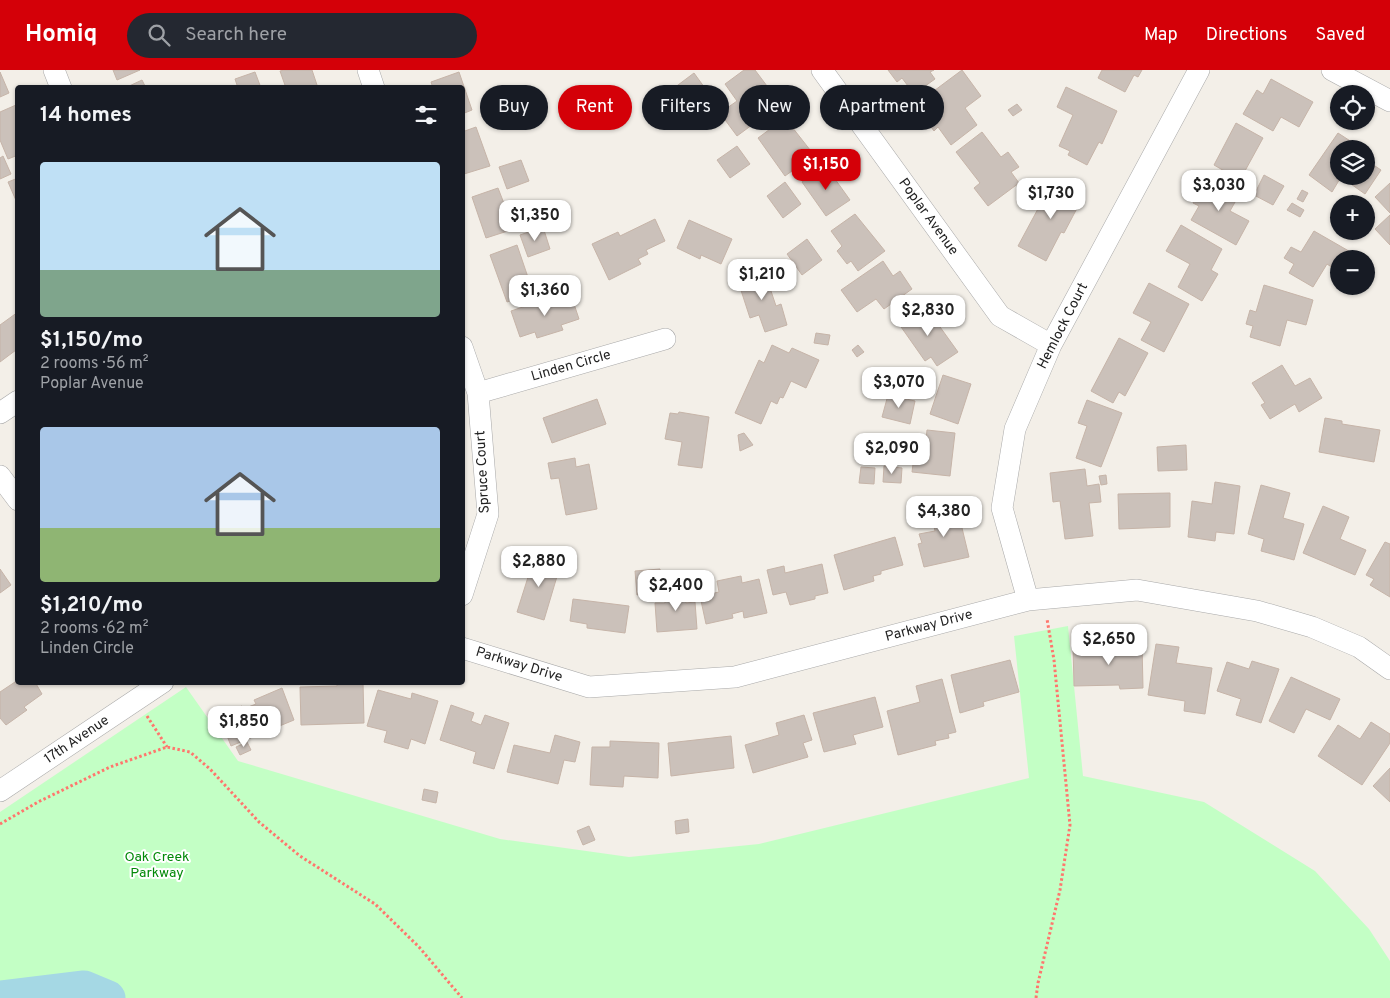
<!DOCTYPE html>
<html lang="en">
<head>
<meta charset="utf-8">
<style>
	:root { --surface:#171b24; --page:#242831; --text:#f1f3f6; --muted:#9ea1a6; --accent:#d40008 }
	body { margin:0; font-family:Overpass,sans-serif; background:var(--page); color:var(--text); height:100vh; display:flex; flex-direction:column; font-size:19px; white-space:nowrap }
	* { box-sizing:border-box; margin:0 }
	p { font-size:16px; color:var(--muted) }
	.icon { flex:none; width:28px; height:28px; fill:none; stroke:currentColor; stroke-width:2; stroke-linecap:round; stroke-linejoin:round }
	.map { position:relative; flex:1; overflow:hidden }
	.sheet { position:absolute; left:15px; top:15px; width:450px; height:600px; display:flex; flex-direction:column; background:var(--surface); border-radius:5px; box-shadow:0 1px 4px #0004 }
	.sheet>* { flex:none }
	.hud { position:absolute; left:480px; top:15px; width:475px; height:45px; display:flex; gap:10px }
	.tools { position:absolute; left:1330px; top:15px; display:grid; gap:10px }
	.tools a { display:grid; place-items:center; width:45px; height:45px; border-radius:50%; background:var(--surface); box-shadow:0 1px 4px #0004; font-size:25px }
	.price { position:absolute; translate:-50% -42px; padding:0 11px; border-radius:10px; background:#fff; color:#222; font-size:16px; line-height:32px; filter:drop-shadow(0 1px 2px #0008) }
	.price::after { content:''; position:absolute; left:50%; top:30px; width:15px; height:11px; margin-left:-8px; background:inherit; clip-path:polygon(0 0,100% 0,50% 100%) }
	.price.active { background:var(--accent); color:#fff }
	ul { padding:0; list-style:none }
	li { display:grid; align-content:center; gap:10px; height:265px; padding:0 25px }
	li span { display:grid; place-items:center; height:155px; border-radius:5px; color:#555 }
	li>.icon { margin-inline-start:auto }
	span .icon { width:90px; height:90px; fill:#fffc; stroke-width:1 }
	li b { font-size:21px }
	h2 { display:flex; justify-content:space-between; align-items:center; height:60px; padding:0 25px; font-size:21px }
	.tag { padding:0 18px; border-radius:22px; background:var(--surface); box-shadow:0 1px 4px #0004; font-size:18px; line-height:45px }
	.tag.active { background:var(--accent); color:#fff }
	header { display:flex; align-items:center; gap:30px; box-sizing:border-box; height:70px; padding:0 25px; background:var(--accent); color:#fff }
	header strong { font-size:24px }
	nav { display:flex; gap:28px; margin-inline-start:auto; font-size:18px }
	.search { width:350px; height:45px; background:var(--page); display:flex; align-items:center; gap:12px; box-sizing:border-box; padding:0 18px; border-radius:28px; color:var(--muted); font-size:19px }
	.map>svg:first-child { display:block }
	.park { fill:#c3ffc5 }
	.lines { fill:none; stroke-linecap:round; stroke-linejoin:round }
	.river { stroke:#a5d8e4; stroke-width:35 }
	.building { fill:#cbc1ba; stroke:#c6b4a8 }
	.minor-casing { stroke:#a9a9a9; stroke-width:22 }
	.path { stroke:#ff766d; stroke-width:3; stroke-dasharray:2.5 2.5; stroke-linecap:butt }
	.minor { stroke:#fff; stroke-width:21 }
	.labels { text-anchor:middle; dominant-baseline:central; stroke-width:4; stroke-linejoin:round; paint-order:stroke }
	.street-label { font-size:14px; fill:#222; stroke:#fff }
	.park-label { font-size:14px; fill:#028908; stroke:#fff }
</style>
</head>
<body>
<header>
<strong>Homiq</strong>
<div class="search"><svg class="icon" aria-label="search" viewBox="0 0 24 24"><circle cx="10" cy="10" r="6"/><path d="M15 15l6 6"/></svg>Search here</div>
<nav><a>Map</a><a>Directions</a><a>Saved</a></nav>
</header>
<div class="map">
<svg width="1390" height="928" viewBox="0 0 1390 928">
	<rect width="100%" height="100%" fill="#f3efe8"/>
	<path class="park" d="M1068,556l15,150 121,26 111,69 54,58 21,32v37h-1377l-13,-17v-169l186,-125 52,74 262,78 129,18 130,-13 270,-66 -15,-142z"/>
	<g class="lines">
		<path class="river" d="M0,928l84,-10 24,10"/>
	</g>
	<path class="building" d="M113,0h27l-23,10z
		M284,0h28l6,18h-32l-6,-17z
		M744,0h11l12,16 -5,4 13,18 -38,28 -17,-23 17,-12 -12,-17z
		M888,0h46l-4,2 5,7 -21,15 -12,-16 -5,4z
		M962,0l19,26 -16,12 12,17 -26,20 -13,-18 -4,4 -19,-26z
		M1102,0h40l-4,7 -4,-2 -9,17 -27,-14z
		M0,2l9,21 -9,4z
		M255,2l6,16h-23l-3,-9z
		M459,2l13,38 -10,4v-26h-29l-2,-6z
		M694,3l13,18 -20,14 -13,-17z
		M1271,9l42,23 -14,25 -18,-10 -8,14 -30,-17 14,-24 6,4z
		M142,10l4,8h-21z
		M1066,17l51,24 -15,33 -3,-2 -12,23 -19,-10 2,-4 -11,-5 14,-31 -16,-8z
		M523,27l7,20 -29,10 -7,-20z
		M1017,34l5,6 -9,6 -5,-6z
		M16,35l2,50 -10,4 -8,-19v-28z
		M692,36l7,10 -7,5 -7,-10z
		M785,48l29,37 -29,21 -27,-38z
		M1236,53l27,15 -23,42 -26,-15z
		M476,57l14,39 -26,8 -2,-42z
		M982,62l19,25 7,-5 11,15 -8,5 8,11 -31,23 -14,-18 6,-5 -24,-31z
		M1338,63l23,15 -22,1v27h27v-16l15,10 -16,24 -24,-17 -9,15 -23,-17z
		M737,76l13,18 -20,14 -13,-18z
		M3,86l8,18 -11,5v-21z
		M521,90l8,21 -22,8 -8,-22z
		M825,95l25,35 -24,16 -24,-34z
		M1264,105l20,11 -11,19 -19,-10z
		M1207,107l32,18 -9,16 19,10 -13,24 -45,-25 8,-14 -6,-3z
		M18,108v27l-10,-23z
		M1054,109l30,16 -20,38 -3,-1 -15,29 -28,-15z
		M785,112l16,22 -18,14 -16,-22z
		M1390,113v30l-15,-16z
		M498,118l7,18 9,-3 7,21 -8,3 1,2 -28,9 -14,-41z
		M1302,120l6,3 -5,9 -6,-3z
		M1292,133l12,7 -4,7 -13,-7z
		M855,144l30,37 -27,20 -7,-10 -4,3 -10,-13 5,-5 -11,-15z
		M1390,145v30l-15,-16z
		M655,149l10,22 -19,9 2,4 -10,5 3,5 -32,16 -17,-36 26,-12 2,4z
		M689,150l43,19 -11,25 -20,-9 -1,4 -23,-11z
		M1181,155l41,24 -11,21 7,4 -16,27 -24,-14 12,-23 -24,-13z
		M543,157l7,22 -22,8 -8,-22z
		M1314,161l40,23 -3,5h-12v13l-12,-8 -14,23 -24,-14 5,-9 -10,-6 7,-11 10,5z
		M807,169l15,21 -20,15 -15,-21z
		M517,175l16,47 -26,10 -17,-47z
		M883,191l10,15 7,-5 12,18 -28,20 -8,-10 -19,13 -16,-22z
		M764,200l12,36 5,-2 6,21 -22,7 -6,-17 -9,3 -13,-40z
		M1149,213l40,21 -25,48 -23,-12 10,-18 -18,-9z
		M1264,215l49,15 -7,25 -19,-5 -7,26 -30,-9 3,-11 -7,-2 4,-14 6,2z
		M571,225l8,24 -18,6 2,5 -26,8 -2,-6 -15,5 -9,-26 41,-14 1,4z
		M925,236l33,46 -21,14 -6,-9 -6,4 -26,-37z
		M18,242v40l-2,-2 -16,12v-37z
		M816,263l14,2 -2,10 -14,-2z
		M1119,268l29,15 -23,43 -6,-4 -6,11 -22,-12z
		M772,275l17,8 3,-5 27,12 -13,28 -15,-7 -8,17 -3,-1 -3,7 -6,-3 -10,23 -26,-11 24,-53 5,3z
		M858,275l6,7 -7,5 -5,-7z
		M1282,295l13,21 15,-8 12,20 -23,14 -4,-8 -25,15 -9,-14 4,-2 -13,-20z
		M943,305l28,9 -13,40 -28,-10z
		M888,325l27,6 -5,23 -28,-7z
		M597,329l9,25 -54,19 -9,-25z
		M1087,330l35,13 -21,54 -25,-9 11,-32 -9,-3z
		M679,342l30,5 -7,51 -24,-3 4,-23 -17,-3 5,-26 8,1z
		M1325,348l17,3v3l38,6 -6,32 -55,-10z
		M927,360l28,3 -5,43 -38,-4 3,-24 10,1z
		M744,363l9,12 -13,6 -2,-16z
		M1186,375l1,25 -29,1 -1,-24z
		M575,388l1,9 13,-3 8,45 -31,6 -7,-37 -8,1 -3,-16z
		M884,396l18,2 -1,15 -18,-1z
		M861,397l14,1 -1,16 -15,-1z
		M1085,399l2,17 12,-2 2,18 -12,1 4,33 -28,3 -5,-38 -7,1 -3,-29z
		M1106,405l1,9 -6,1 -2,-9z
		M1215,412l25,4 -6,48 -18,-2 -1,9 -27,-4 4,-36 20,3z
		M1261,415l29,8 -7,25 21,6 -10,36 -33,-9 3,-12 -16,-5z
		M1170,423v34l-51,2 -1,-35z
		M956,433l13,54 -45,10 -6,-23 4,-1 -3,-9 16,-3 -5,-22z
		M1323,436l26,11 -9,22 26,11 -11,25 -52,-22z
		M895,467l8,28 -22,6v3l-8,2 1,5 -30,9 -10,-35z
		M1385,472l5,2v53l-20,-12 4,-6 -8,-4z
		M535,485l26,8 -17,57 -27,-8z
		M822,494l6,29 -13,3v3l-25,6 -4,-13 -13,3 -6,-25 17,-4 1,7z
		M0,499l11,16 -11,8z
		M660,499l2,24 -25,2 -2,-24z
		M741,506l1,7 17,-4 8,34 -23,5 -1,-7 -11,3 1,4 -27,6 -6,-28 19,-4 -2,-11z
		M685,516l1,17 9,-1 2,27 -40,3 -2,-29h10l-1,-15z
		M573,529l56,7 -4,27 -38,-5v-4l-17,-3z
		M1142,574l1,44 -23,1 -1,-4 -45,1 -1,-40z
		M1156,574l23,3 -3,16 36,5 -7,46 -21,-3 1,-10 -37,-6z
		M1010,590l9,32 -36,10 1,4 -24,7 -9,-38z
		M1252,591l27,8 -18,54 -25,-8 5,-16 -24,-8 10,-29 22,7z
		M1291,607l49,22 -10,21 -24,-11 -12,24 -25,-12z
		M942,609l14,53 -8,2 1,4 -14,3 1,4 -38,10 -11,-44 33,-9 -4,-16z
		M18,610v2h17l7,12 -18,13 3,3 -21,15 -6,-7v-26z
		M363,612l1,41 -63,2 -1,-38 37,-1v-3z
		M282,618l12,32 -63,26 -12,-31 23,-9 1,3 13,-5 -2,-4z
		M378,620l33,9 1,-6 26,8 -13,43 -14,-5 -3,10 -24,-7 3,-11 -20,-5z
		M875,627l8,30 -30,8 3,9 -32,8 -11,-39z
		M451,635l23,8 -3,8 10,4 4,-10 24,8 -15,46 -21,-6 3,-11 -36,-12z
		M804,645l8,25 -9,3 5,14 -55,16 -8,-28 34,-10 -3,-12z
		M1371,652l19,12v9l-28,42 -44,-29 20,-31 22,14z
		M555,665l25,7 -5,20 -11,-2 -6,24 -51,-12 7,-27 36,8z
		M731,666l3,32 -63,8 -3,-33z
		M610,671l49,2 -1,35 -34,-2 -1,11 -33,-2 2,-38h18z
		M247,672l4,8 -11,5 -4,-8z
		M1390,698v34l-17,-16z
		M424,719l14,3 -2,11 -14,-3z
		M688,749l1,13 -13,2 -1,-13z
		M589,756l6,14 -12,5 -6,-14z"/>
	<g class="lines">
		<g class="minor-casing">
			<path id="minor" d="M54,0l7,18
				M368,0l6,18
				M822,0l178,246 51,29
				M1332,0l58,31
				M462,277l16,46 10,121 -26,81
				M478,323l187,-54
				M0,343l18,-12
				M0,406l18,24
				M1028,530l-26,-92 13,-79 36,-84 148,-275
				M462,578l127,39 146,-10 293,-77 109,-10 120,21 55,16 47,20 31,22
				M0,721l163,-109"/>
		</g>
		<path class="path" d="M147,646l20,31
			M0,754l38,-22 72,-35 57,-20 23,5 20,17 49,53 41,34 75,48 44,43 43,51
			M1036,928l2,-15 22,-93 10,-65 -16,-165 -7,-41"/>
		<use href="#minor" class="minor"/>
	</g>
	<g class="labels">
		<g class="street-label">
			<text transform="translate(928 147) rotate(54)">Poplar Avenue</text>
			<text transform="translate(1063 256) rotate(-63)">Hemlock Court</text>
			<text transform="translate(571 296) rotate(-16)">Linden Circle</text>
			<text transform="translate(483 402) rotate(-93)">Spruce Court</text>
			<text transform="translate(929 556) rotate(-15)">Parkway Drive</text>
			<text transform="translate(519 595) rotate(17)">Parkway Drive</text>
			<text transform="translate(77 670) rotate(-34)">17th Avenue</text>
		</g>
		<g class="park-label">
			<text x="157" y="787">Oak Creek<tspan x="157" dy="16">Parkway</tspan></text>
		</g>
	</g>
</svg>
<div class="tools">
<a><svg class="icon" aria-label="locate" viewBox="0 0 24 24"><circle cx="12" cy="12" r="6"/><path d="M12 2v4M12 18v4M2 12h4M18 12h4"/></svg></a>
<a><svg class="icon" aria-label="layers" viewBox="0 0 24 24"><path d="M12 4l9 5-9 5-9-5zM3 14l9 5 9-5"/></svg></a>
<a>+</a>
<a>−</a>
</div>
<b class="price active" style="left:826px;top:121px">$1,150</b>
<b class="price" style="left:1219px;top:142px">$3,030</b>
<b class="price" style="left:1051px;top:150px">$1,730</b>
<b class="price" style="left:535px;top:172px">$1,350</b>
<b class="price" style="left:762px;top:231px">$1,210</b>
<b class="price" style="left:545px;top:247px">$1,360</b>
<b class="price" style="left:928px;top:267px">$2,830</b>
<b class="price" style="left:899px;top:339px">$3,070</b>
<b class="price" style="left:892px;top:405px">$2,090</b>
<b class="price" style="left:944px;top:468px">$4,380</b>
<b class="price" style="left:539px;top:518px">$2,880</b>
<b class="price" style="left:676px;top:542px">$2,400</b>
<b class="price" style="left:1109px;top:596px">$2,650</b>
<b class="price" style="left:244px;top:678px">$1,850</b>
<div class="hud">
<a class="tag">Buy</a>
<a class="tag active">Rent</a>
<a class="tag">Filters</a>
<a class="tag">New</a>
<a class="tag">Apartment</a>
</div>
<section class="sheet">
<h2>14 homes<svg class="icon" aria-label="filters" viewBox="0 0 24 24"><path d="M4 7h16M4 17h16"/><circle cx="9" cy="7" r="2"/><circle cx="15" cy="17" r="2"/></svg></h2>
<ul>
<li><span style="background:linear-gradient(#bfe0f5 70%,#7fa58c 0)"><svg class="icon" aria-label="home" viewBox="0 0 24 24"><path d="M3 11l9-7 9 7M6 9v11h12V9"/></svg></span><div><b>$1,150/mo</b><p>2 rooms · 56 m²</p><p>Poplar Avenue</p></div></li>
<li><span style="background:linear-gradient(#a9c7e8 65%,#8fb573 0)"><svg class="icon" aria-label="home" viewBox="0 0 24 24"><path d="M3 11l9-7 9 7M6 9v11h12V9"/></svg></span><div><b>$1,210/mo</b><p>2 rooms · 62 m²</p><p>Linden Circle</p></div></li>
</ul>
</section>
</div>
</body>
</html>
